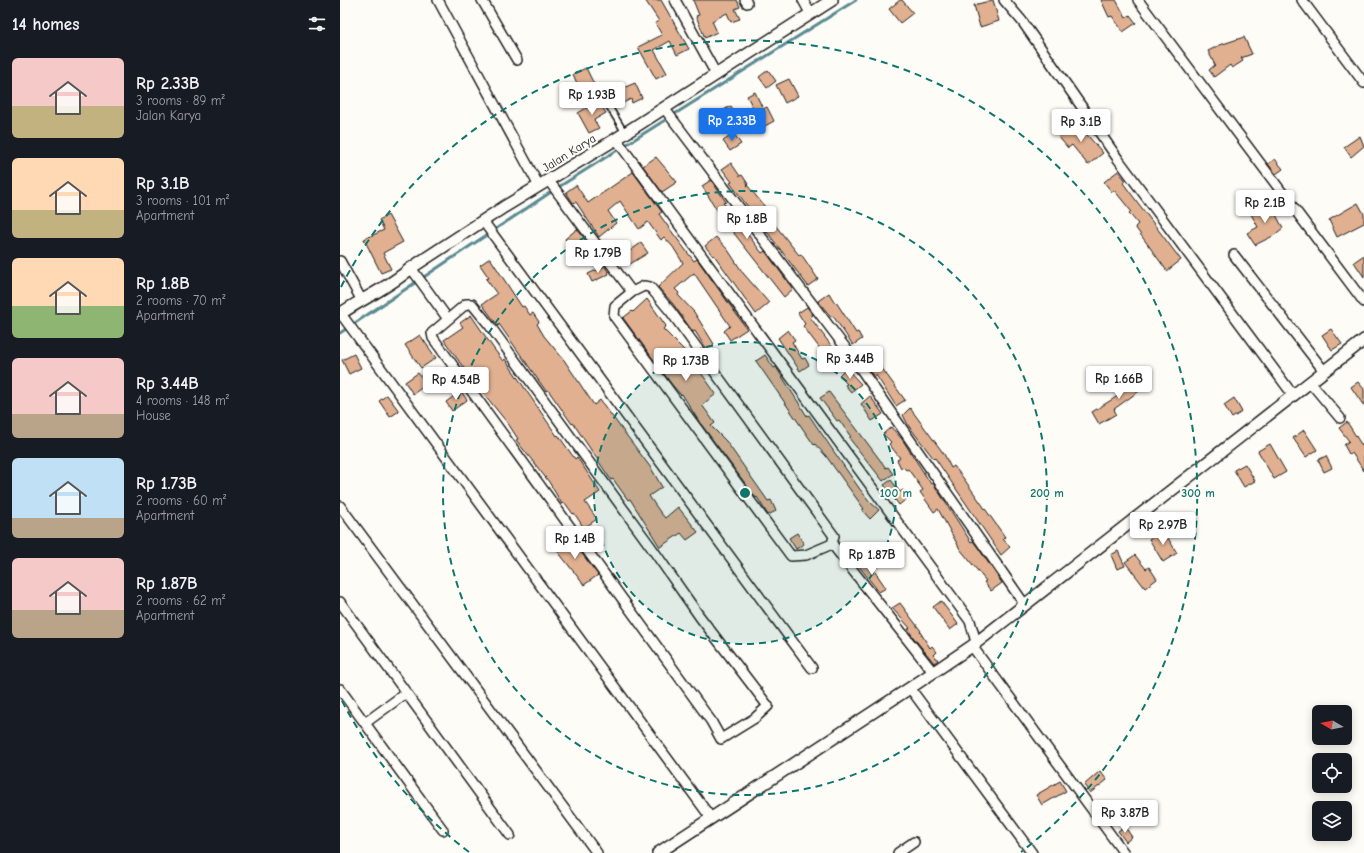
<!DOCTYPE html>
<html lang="en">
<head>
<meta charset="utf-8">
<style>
	:root { --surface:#171b24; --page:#242831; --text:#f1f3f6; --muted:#9ea1a6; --accent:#1a73e8 }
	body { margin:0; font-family:"Comic Neue",sans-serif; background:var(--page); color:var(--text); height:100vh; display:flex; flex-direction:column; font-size:15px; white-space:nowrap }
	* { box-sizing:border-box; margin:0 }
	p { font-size:13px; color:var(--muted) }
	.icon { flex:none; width:22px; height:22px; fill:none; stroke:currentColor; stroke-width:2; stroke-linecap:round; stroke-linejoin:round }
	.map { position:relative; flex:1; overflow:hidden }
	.details { display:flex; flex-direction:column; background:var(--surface); width:340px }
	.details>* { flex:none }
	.needle { width:26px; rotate:280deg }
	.fabs { position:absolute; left:972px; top:705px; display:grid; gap:8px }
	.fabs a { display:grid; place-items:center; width:40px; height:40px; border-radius:6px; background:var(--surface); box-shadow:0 2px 10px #0003; font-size:20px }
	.price { position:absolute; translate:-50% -34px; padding:0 9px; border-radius:4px; background:#fff; color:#222; font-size:13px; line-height:26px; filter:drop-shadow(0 1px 2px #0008) }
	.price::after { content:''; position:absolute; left:50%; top:24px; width:12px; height:9px; margin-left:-6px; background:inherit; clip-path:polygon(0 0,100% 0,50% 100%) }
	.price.active { background:var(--accent); color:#fff }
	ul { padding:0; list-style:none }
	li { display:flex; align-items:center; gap:12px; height:100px; padding:0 12px }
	li span { display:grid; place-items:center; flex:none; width:112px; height:80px; border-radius:6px; color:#555 }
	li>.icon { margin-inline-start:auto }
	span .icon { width:48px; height:48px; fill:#fffc; stroke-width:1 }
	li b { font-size:17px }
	h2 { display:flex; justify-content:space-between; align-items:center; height:48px; padding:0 12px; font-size:17px }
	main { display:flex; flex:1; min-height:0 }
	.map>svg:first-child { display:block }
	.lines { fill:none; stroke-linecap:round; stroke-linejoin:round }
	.stream { stroke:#5a8a92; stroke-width:3 }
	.building { fill:#e0b091; stroke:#1c1c1c }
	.service-casing { stroke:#1c1c1c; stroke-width:8 }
	.minor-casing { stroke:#1c1c1c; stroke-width:12 }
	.tertiary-casing { stroke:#1c1c1c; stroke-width:14 }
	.service { stroke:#fdfcf7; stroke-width:4.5 }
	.minor { stroke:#fdfcf7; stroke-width:9 }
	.tertiary { stroke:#fdfcf7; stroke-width:11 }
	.ring { fill:none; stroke:#0f766e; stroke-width:2; stroke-dasharray:7 5 }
	.labels { text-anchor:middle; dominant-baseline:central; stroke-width:4; stroke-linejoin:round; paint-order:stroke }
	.street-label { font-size:12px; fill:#1c1c1c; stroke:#fdfcf7 }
	.centre { fill:#0f766e; stroke:#fdfcf7; stroke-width:2 }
	.ring-label { font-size:12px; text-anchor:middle; font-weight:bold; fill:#0f766e; stroke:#fdfcf7; stroke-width:4; stroke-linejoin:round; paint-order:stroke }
</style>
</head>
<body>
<main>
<section class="details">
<h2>14 homes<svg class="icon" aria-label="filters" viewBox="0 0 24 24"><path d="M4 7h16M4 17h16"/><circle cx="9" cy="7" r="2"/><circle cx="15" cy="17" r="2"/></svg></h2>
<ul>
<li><span style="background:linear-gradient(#f6c9c9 60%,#c2b280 0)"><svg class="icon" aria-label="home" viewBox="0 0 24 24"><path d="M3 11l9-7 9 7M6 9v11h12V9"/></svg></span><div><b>Rp 2.33B</b><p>3 rooms · 89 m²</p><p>Jalan Karya</p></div></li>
<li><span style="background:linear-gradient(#ffd9b3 65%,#c2b280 0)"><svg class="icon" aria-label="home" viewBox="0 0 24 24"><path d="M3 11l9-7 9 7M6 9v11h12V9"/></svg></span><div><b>Rp 3.1B</b><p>3 rooms · 101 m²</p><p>Apartment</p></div></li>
<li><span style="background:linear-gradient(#ffd9b3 60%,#8fb573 0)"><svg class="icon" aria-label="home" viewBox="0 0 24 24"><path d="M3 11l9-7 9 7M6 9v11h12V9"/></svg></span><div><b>Rp 1.8B</b><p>2 rooms · 70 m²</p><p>Apartment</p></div></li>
<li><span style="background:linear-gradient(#f6c9c9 70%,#b9a48a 0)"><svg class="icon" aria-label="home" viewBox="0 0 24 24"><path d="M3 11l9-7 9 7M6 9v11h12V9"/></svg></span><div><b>Rp 3.44B</b><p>4 rooms · 148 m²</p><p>House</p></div></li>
<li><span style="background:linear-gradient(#bfe0f5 75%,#b9a48a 0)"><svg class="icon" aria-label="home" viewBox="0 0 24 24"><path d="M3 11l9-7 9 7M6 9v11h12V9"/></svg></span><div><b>Rp 1.73B</b><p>2 rooms · 60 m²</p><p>Apartment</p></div></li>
<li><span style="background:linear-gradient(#f6c9c9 65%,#b9a48a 0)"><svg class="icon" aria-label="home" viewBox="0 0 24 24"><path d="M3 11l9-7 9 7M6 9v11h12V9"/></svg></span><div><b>Rp 1.87B</b><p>2 rooms · 62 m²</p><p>Apartment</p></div></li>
</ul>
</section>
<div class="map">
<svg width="1024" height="853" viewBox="0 0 1024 853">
	<rect width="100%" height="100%" fill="#fdfcf7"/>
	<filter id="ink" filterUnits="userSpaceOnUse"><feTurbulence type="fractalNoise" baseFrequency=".025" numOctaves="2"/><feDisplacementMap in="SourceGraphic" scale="8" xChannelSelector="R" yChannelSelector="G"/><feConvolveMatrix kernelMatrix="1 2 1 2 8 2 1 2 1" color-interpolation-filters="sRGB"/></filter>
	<g filter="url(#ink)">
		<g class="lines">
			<path class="stream" d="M0,333l217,-145 299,-188"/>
		</g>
		<path class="building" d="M305,0h16l28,49 -12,6 -7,-14 -16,9 13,23 -11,6 -18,-32 24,-12 -7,-12 4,-2z
			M353,0h44l3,7 -5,2 5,10 -9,3 -4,-9 -15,8 5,11 -12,6 -9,-22 3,-1z
			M560,0h2l11,13 -13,10 -11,-14z
			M653,0l6,21 -19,6 -6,-22z
			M761,0h15l10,18 4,-3 6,8 -13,9 -11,-16 -3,1z
			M904,37l8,17 -11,4 2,3 -11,7 -2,-3 -16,12 -5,-7 6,-5 -7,-14 12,-6z
			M246,68l9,18 -14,7 -8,-19z
			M428,70l8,11 -9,7 -8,-11z
			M449,79l9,17 -13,7 -9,-18z
			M295,83l7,15 -10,5 -1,-4 -14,7 -8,-17 10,-4 2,4z
			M415,92l8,17 4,-2 7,14 -11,6 -16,-31z
			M258,101l8,12 -12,7 5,8 -10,5 -11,-20z
			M391,106l9,17 -14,9 -10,-18z
			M735,121l28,32 -15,12 -16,-20 -4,3 -10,-12z
			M394,134l7,10 -11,7 -7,-10z
			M1020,136l4,10 -13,11 -7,-10z
			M316,157l21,25 -15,10 -19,-26z
			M935,159l8,10 -7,5 -8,-10z
			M391,163l9,13 2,-1 6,9 -1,1 23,28 -3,2 32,40 2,-1 17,25 -10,7 -78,-103 2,-1 -10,-13z
			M778,171l8,10 -3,2 58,77 -14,11 -32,-44 3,-3 -9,-11 2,-2 -17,-21 -2,2 -8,-10z
			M293,172l29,40 -3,2 16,22 19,25 3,-2 50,70 -17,11 -6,-9 6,-5 -36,-53 -19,16 4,4 -1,2 16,17 20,32 -8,5 -11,-18 -2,1 -20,-28 -15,-17 25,-24 -10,-16 -9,-10 -3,3 -13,-18 -9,7 -19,-28 -12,10 8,12 -17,14 -23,-35 -3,1 -7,-11 10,-7 12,18z
			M371,180l15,22 -3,1 19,18 6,7 -3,3 17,22 3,-2 28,38 -9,8 -62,-79 -20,-32z
			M929,202l14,26 -10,8 -18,9 -8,-12 11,-6 -7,-13z
			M1018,203l6,11v9l-27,14 -8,-17z
			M48,215l15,27 -20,11 8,16 -10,4 -17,-34 20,-9 -5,-10z
			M237,229l8,10 -13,10 -7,-10z
			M376,237l12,13 15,23 26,30 -13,11 -42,-59 -1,1 -8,-10z
			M301,243l7,10 -18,11 -6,-9z
			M1024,255v22l-10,-15z
			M150,258l32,49 2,-1 6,9 3,-2 6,9 -2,2 7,12 20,24 30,45 6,-5 51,68 11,19 -13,9 11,16 5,6 13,-11 20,25 -11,8 -6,-7 -21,14 -30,-48 -2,1 -15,-21 -2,1 -38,-57 -1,1 -24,-34 -2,1 -47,-67 -1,2 -16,-22 15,-10 -11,-15 3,-1 -9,-13z
			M265,266l4,8 -17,8 -4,-8z
			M489,293l6,10 1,-1 20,31 2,-1 4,7 -9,6 -20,-29 -2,1 -13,-16z
			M307,299l19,27 -3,3 30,30 -1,1 24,34 -14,11 13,18 -4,3 15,15 42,60 3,-1 5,11 -8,4 -11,-18 -1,1 -58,-78 -16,-26 -1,1 -8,-9 -50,-68 9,-7 1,1z
			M467,307l6,8 -3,2 29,39 -9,6 -27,-36 2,-2 -7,-11z
			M131,315l23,34 9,12 2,-2 52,77 1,-1 17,24 2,-2 23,35 -15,10 12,17 -13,9 -10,-15 -1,1 -8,-11 -3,1 -13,-22 -33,-42 2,-1 -9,-14 -41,-51 -24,-34 19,-13 -3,-4z
			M991,329l11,15 -10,6 -10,-15z
			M448,330l7,10 -3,2 10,17 3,-1 4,7 -9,6 -22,-33z
			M80,335l16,23 -15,10 -16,-23z
			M528,349l37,51 -9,6 -20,-31 -2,2 -14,-21z
			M14,354l7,14 -12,6 -7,-14z
			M425,355l9,13 2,-1 31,49 2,-1 8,12 42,61 11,14 9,8 -9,9 -8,-9 2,-1 -38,-53 -11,-12 -1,1 -49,-71 -9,-13z
			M506,368l15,16 -10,8 -6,-7 2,-1 -8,-9z
			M78,373l9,11 -14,10 -8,-12z
			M802,375l7,9 -35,25 2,5 -17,10 -7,-12 29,-18 -2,-2z
			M1018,382l6,7v17l-13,-19z
			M121,391l6,9 -15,11 -6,-9z
			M489,392l57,76 2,-1 5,7 -10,7 -34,-43 2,-1 -12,-17 -2,1 -17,-23z
			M47,395l12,16 -9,6 -11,-16z
			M530,396l13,18 -11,7 -11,-17z
			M894,398l8,14 -10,6 -8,-13z
			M570,408l34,46 7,14 3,-2 10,13 41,58 -2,2 7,8 -9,8 -66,-97 -1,1 -26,-34 -5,-10z
			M1007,422l17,27v22l-12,-18 -3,1 -5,-9 5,-4 -10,-13z
			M551,427l11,12 29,45 2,-1 38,59 2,-1 6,8 23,34 -11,8 -7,-9 2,-1 -26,-32 -22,-40 -4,3 -14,-20 3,-2 -15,-21 -2,1 -3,-3 -2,1 -4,-8 3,-2 -11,-14 2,-2 -8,-8z
			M964,430l13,20 -11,7 -13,-19z
			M930,444l16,28 -12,7 -16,-28z
			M986,456l6,12 -8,4 -6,-12z
			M905,464l10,17 -11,6 -10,-17z
			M551,480l9,12 3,-2 6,7 -10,8 -15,-20z
			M823,530l14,23 -14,9 -14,-23z
			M457,533l7,11 -8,5 -7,-11z
			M225,534l8,11 2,-1 23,31 -14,10 -32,-41z
			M778,551l7,15 -8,3 -6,-14z
			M795,555l11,14 3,-2 8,12 -12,9 -20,-26z
			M527,560l19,28 -7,4 -21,-27z
			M601,601l17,23 -8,6 -17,-23z
			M560,603l21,28 -1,1 10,16 2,-2 5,6 -3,3 4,5 -4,3 -21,-26 -5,-8 2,-1 -18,-20z
			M760,771l7,9 -17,13 -6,-8z
			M720,781l6,10 -24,14 -6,-10z
			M785,827l7,10 -6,5 -8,-11z"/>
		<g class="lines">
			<g class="service-casing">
				<path id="service" d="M259,90l26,43"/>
			</g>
			<g class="minor-casing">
				<path id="minor" d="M98,0l101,186
					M142,0l35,60
					M335,0l41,74
					M405,0l2,3
					M463,0l7,13
					M664,0l18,21 96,138 175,236
					M798,0l226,302
					M962,0l62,83
					M324,108l187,247 174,250
					M276,139l354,482 6,21
					M209,181l83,111
					M143,221l329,447
					M894,255l90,116
					M0,261l21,38
					M71,268l37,51
					M304,286l6,1 21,25 163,224 -2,8 -26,11 -15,1 -177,-240 1,-10 17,-14z
					M126,304h6l18,22 161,221 49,70 68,89 -13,12 -34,21 -10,-18 -278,-383 -1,-5z
					M1,314l370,504
					M970,382l30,36
					M0,506l257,347
					M492,544l101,128
					M0,602l170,233
					M632,646l152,207
					M570,688l122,165
					M0,689l103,141
					M25,723l41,-30
					M558,853l16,-11"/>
			</g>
			<g class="tertiary-casing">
				<path id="tertiary" d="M0,314c23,-16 50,-27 71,-46l93,-61 112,-68 216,-139
					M318,853l258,-169 56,-38 392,-306"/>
			</g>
			<use href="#service" class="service"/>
			<use href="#minor" class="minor"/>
			<use href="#tertiary" class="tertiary"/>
		</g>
	</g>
	<circle cx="405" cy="493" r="151" fill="#0f766e" fill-opacity=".12"/>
	<g class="ring">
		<circle cx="405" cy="493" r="151"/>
		<circle cx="405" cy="493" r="302"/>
		<path d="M129 852A453 453 0 0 1 1 699M1 287A453 453 0 1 1 681 852"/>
	</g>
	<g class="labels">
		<g class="street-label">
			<text transform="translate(229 153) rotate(-32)">Jalan Karya</text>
		</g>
	</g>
	<circle cx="405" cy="493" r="6" class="centre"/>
	<g class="ring-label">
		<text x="556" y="497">100 m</text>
		<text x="707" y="497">200 m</text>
		<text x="858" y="497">300 m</text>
	</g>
</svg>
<div class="fabs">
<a><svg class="needle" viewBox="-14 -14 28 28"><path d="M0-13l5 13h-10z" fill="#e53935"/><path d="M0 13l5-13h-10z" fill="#9ea1a6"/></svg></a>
<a><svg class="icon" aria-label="locate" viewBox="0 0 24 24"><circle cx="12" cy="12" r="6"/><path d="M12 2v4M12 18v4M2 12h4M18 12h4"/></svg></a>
<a><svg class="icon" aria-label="layers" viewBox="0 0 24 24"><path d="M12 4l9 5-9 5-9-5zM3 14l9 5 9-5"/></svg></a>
</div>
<b class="price" style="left:252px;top:116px">Rp 1.93B</b>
<b class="price active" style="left:392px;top:142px">Rp 2.33B</b>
<b class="price" style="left:741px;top:143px">Rp 3.1B</b>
<b class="price" style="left:925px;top:224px">Rp 2.1B</b>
<b class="price" style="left:407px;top:240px">Rp 1.8B</b>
<b class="price" style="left:258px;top:274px">Rp 1.79B</b>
<b class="price" style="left:510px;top:380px">Rp 3.44B</b>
<b class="price" style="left:346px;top:382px">Rp 1.73B</b>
<b class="price" style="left:779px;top:400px">Rp 1.66B</b>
<b class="price" style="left:116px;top:401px">Rp 4.54B</b>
<b class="price" style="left:823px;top:546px">Rp 2.97B</b>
<b class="price" style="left:235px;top:560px">Rp 1.4B</b>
<b class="price" style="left:532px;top:576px">Rp 1.87B</b>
<b class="price" style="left:785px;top:834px">Rp 3.87B</b>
</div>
</main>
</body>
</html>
